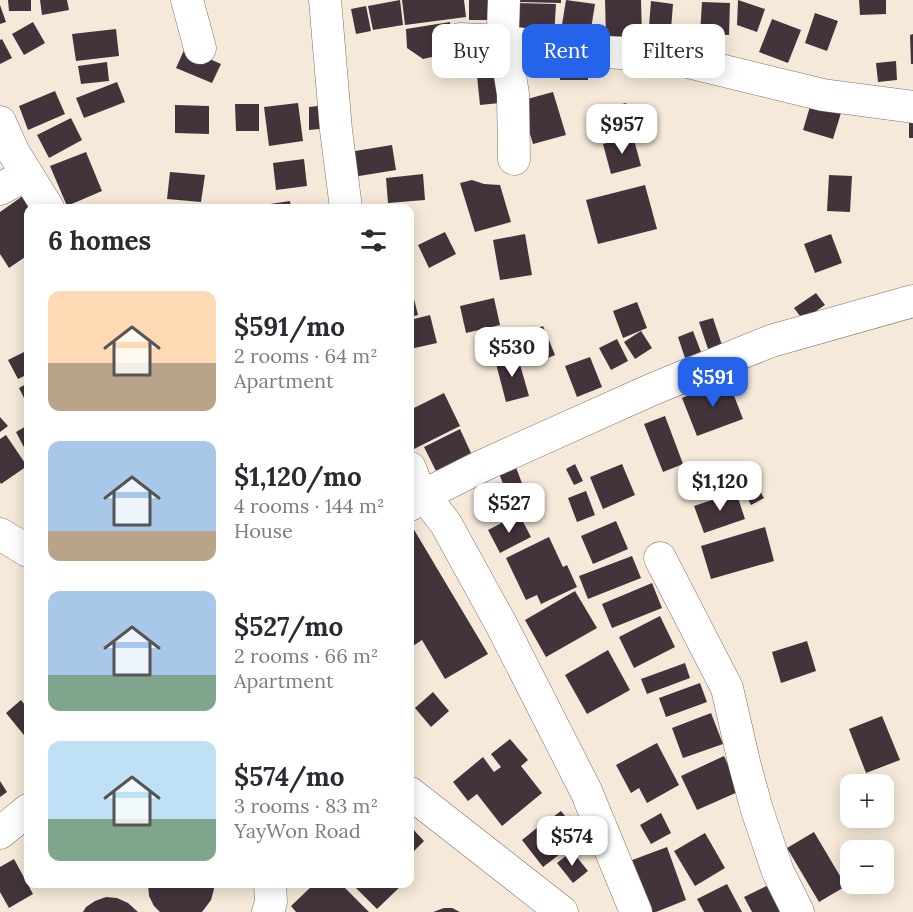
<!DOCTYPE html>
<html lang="en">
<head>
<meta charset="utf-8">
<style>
	:root { --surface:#fff; --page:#f2f2f3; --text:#2b2b33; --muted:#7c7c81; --accent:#2563eb }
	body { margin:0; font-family:Lora,serif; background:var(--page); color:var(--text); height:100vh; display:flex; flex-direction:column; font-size:22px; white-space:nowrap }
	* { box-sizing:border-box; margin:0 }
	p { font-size:20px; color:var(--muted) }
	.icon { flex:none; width:33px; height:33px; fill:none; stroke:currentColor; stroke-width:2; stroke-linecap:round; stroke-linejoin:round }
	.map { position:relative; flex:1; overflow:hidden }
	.details { position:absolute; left:24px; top:204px; width:390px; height:684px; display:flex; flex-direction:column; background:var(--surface); border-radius:12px; box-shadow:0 3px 15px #0003 }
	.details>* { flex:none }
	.hud { position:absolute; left:432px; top:24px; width:390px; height:54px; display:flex; gap:12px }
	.buttons { position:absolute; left:840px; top:774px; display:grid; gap:12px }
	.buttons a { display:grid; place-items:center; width:54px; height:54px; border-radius:12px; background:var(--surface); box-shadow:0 3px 15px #0003; font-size:30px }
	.price { position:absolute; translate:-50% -51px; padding:0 14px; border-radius:12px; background:#fff; color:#222; font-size:20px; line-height:39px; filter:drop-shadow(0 2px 3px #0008) }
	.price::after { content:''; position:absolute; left:50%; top:36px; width:18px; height:14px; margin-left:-9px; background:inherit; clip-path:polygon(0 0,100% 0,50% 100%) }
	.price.selected { background:var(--accent); color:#fff }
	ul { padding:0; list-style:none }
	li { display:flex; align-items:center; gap:18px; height:150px; padding:0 24px }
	li span { display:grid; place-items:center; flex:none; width:168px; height:120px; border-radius:12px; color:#555 }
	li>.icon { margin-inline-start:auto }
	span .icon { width:72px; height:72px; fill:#fffc; stroke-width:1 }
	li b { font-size:26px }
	h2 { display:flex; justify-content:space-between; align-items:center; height:72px; padding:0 24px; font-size:26px }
	.pill { padding:0 21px; border-radius:12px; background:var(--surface); box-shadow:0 3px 15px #0003; font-size:21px; line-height:54px }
	.pill.selected { background:var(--accent); color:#fff }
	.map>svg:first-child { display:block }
	.building { fill:#43343b }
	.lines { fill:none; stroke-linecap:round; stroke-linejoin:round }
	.minor-casing { stroke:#7e7264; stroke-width:33 }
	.minor { stroke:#fff; stroke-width:32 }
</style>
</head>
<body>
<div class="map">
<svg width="913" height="912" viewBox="0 0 913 912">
	<rect width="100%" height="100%" fill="#f6e9d9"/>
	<path class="building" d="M8,0h23v11h-22z
		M40,0h27l2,10 -27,5z
		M400,0l3,25 -30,5 -5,-24z
		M402,0h62l2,17 -61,8z
		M469,0h26v20h-26z
		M519,0h42v3l-42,-1z
		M566,0l29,4 -5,31 -29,-4z
		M605,0h36l1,35 -36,2z
		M738,0l27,9 -8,23 -20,-7z
		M859,0h27v14l-26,1z
		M651,1l22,3 -3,38 -22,-3z
		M702,2l28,1 -1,32 -29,-1z
		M517,3l39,1 -2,33 -38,-1z
		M0,5l6,17 -6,2z
		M366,6l5,25 -15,3 -5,-25z
		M815,13l23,8 -11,30 -22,-8z
		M772,19l29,11 -13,33 -29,-11z
		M33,22l12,21 -21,12 -12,-21z
		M450,22l1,16 -6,16 -22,5 -16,-11 -1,-19z
		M116,29l3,27 -43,5 -4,-27z
		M913,34v30h-2l-1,-29z
		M2,39l10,19 -12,6v-24z
		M185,48l36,16 -9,19 -36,-15z
		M560,56h28v24h-28z
		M896,61l1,19 -19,2 -2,-19z
		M107,62l2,19 -28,3 -3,-18z
		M506,72l4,30 -30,3 -3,-29z
		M117,82l8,20 -41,16 -8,-20z
		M55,91l10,23 -37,16 -9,-24z
		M553,92l13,43 -33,9 -13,-43z
		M298,103l5,38 -34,5 -5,-39z
		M626,103l8,30 -27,7 -7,-30z
		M811,103l30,10 -8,26 -30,-9z
		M235,104h24v27h-23z
		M175,105l34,1v28l-34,-1z
		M327,105l2,23 -20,2v-23z
		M909,116h4v22h-4z
		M71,118l11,22 -33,18 -12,-23z
		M633,136l8,30 -30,8 -8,-30z
		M392,145l4,25 -43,7 -4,-25z
		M86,152l16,39 -35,15 -17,-40z
		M304,159l3,27 -31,4 -3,-27z
		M170,172l35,3 -4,27 -34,-3z
		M423,174l2,26 -37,3 -2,-25z
		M829,175l23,1 -2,36 -23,-1z
		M472,180l12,4 16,1 11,37 -36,10 -15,-49z
		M645,185l12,44 -59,15 -12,-44z
		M27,193l10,15h-9v47l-19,13 -9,-14v-42z
		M290,201l1,7h-33l-1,-2z
		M410,209h1l3,26h-4z
		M445,232l11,22 -27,14 -11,-23z
		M525,234l7,41 -32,5 -7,-40z
		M831,234l11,29 -27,10 -11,-29z
		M410,283l8,32 -8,2z
		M816,293l9,12 -22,15 -9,-12z
		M494,298l6,27 -34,8 -6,-27z
		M637,302l10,26 -24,10 -10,-27z
		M430,315l7,28 -27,6v-29z
		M713,318l9,27 -14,4 -9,-27z
		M543,326l12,29 -24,10 -11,-29z
		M641,331l11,17 -17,11 -11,-17z
		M693,331l8,21 -16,6 -7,-21z
		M617,339l11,22 -17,9 -12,-22z
		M28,350v24l-10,5 -10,-19z
		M517,354l12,42 -23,6 -11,-42z
		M590,357l12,30 -25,10 -12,-31z
		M728,380l15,39 -46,17 -15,-38z
		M28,383v23l-9,-18z
		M444,393l16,33 -48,24 -2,-6v-34z
		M665,416l18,48 -20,8 -19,-48z
		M0,417l8,9 -8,6z
		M28,425v30l-12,-23z
		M460,429l11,24 -35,18 -12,-24z
		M6,435l21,31 -26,18 -1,-2v-43z
		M514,462l12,32 -17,6 -12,-32z
		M575,464l8,17 -9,4 -8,-16z
		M622,464l13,31 -32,14 -13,-32z
		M757,486l7,12 -13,7 -6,-12z
		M586,491l9,24 -18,7 -9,-24z
		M736,492l9,27 -41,14 -10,-27z
		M519,514l12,23 -31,16 -12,-23z
		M616,521l12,28 -35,15 -12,-28z
		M765,527l9,34 -63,18 -10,-33z
		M413,528l75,126 -43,25 -23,-39 -12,8v-118z
		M549,537l14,30 4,-2 10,22 -36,17 -4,-9 -11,5 -20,-42z
		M632,556l9,22 -53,21 -9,-23z
		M652,583l10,25 -50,20 -10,-24z
		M575,591l22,37 -51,29 -21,-37z
		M660,616l15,31 -41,21 -15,-31z
		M807,641l9,30 -35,12 -9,-31z
		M608,650l22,40 -43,24 -22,-39z
		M685,663l5,15 -43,16 -6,-15z
		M700,683l7,19 -41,15 -7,-19z
		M433,692l16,19 -18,16 -16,-19z
		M21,700l7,9v31l-22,-27z
		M711,713l12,31 -40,14 -11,-30z
		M882,716l18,44 -34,13 -17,-44z
		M510,739l18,21 -7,6 21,27 -40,33 -25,-32 -9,7 -15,-19 30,-25 11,15 7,-5 -10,-13z
		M657,743l22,42 -32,18 -8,-15 -8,5 -15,-28z
		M724,756l16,35 -43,19 -16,-34z
		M0,781l7,11 -7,5z
		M561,811l21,26 -19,14 -21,-26z
		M661,813l10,20 -20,11 -11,-19z
		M410,826l14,15 -14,14z
		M538,827l22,27 -17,13 -21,-27z
		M814,832l32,54 -27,16 -32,-54z
		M705,833l20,35 -30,18 -21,-35z
		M667,847l19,53 -30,12h-10l-19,-50z
		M572,851l16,20 -15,12 -16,-20z
		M14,859l19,35 -24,14 -9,-16v-25z
		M775,882l15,30h-38l-8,-15z
		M148,884h65l1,5 -3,11 -9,12h-42l-6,-6 -5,-10z
		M314,884h27l28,28h-73l-5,-6z
		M352,884h51l-26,25z
		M727,884l15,28h-38l-7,-13z
		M106,897l11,1 11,5 10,9h-55l3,-5 9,-6z
		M444,908h8l8,4h-27z"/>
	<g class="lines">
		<g class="minor-casing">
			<path id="minor" d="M187,0l13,48
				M325,0l11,130 10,78
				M504,0l-2,56 7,13 4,25 1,65
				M460,39l41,2 50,7 112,8 160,39 90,12
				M0,122l14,31 34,55
				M0,189l27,-15
				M410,468l7,18 29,38 55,100 85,167 50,121
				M410,505l14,-10 62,-31 167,-75 118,-48 142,-40
				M0,534l28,17
				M660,558l67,130 17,74 13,48 21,62 20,40
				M410,793l152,119
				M0,833l28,-23
				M268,912l3,-10 -1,-18"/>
		</g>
		<use href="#minor" class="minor"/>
	</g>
</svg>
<div class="buttons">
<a>+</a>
<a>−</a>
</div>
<b class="price" style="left:622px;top:155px">$957</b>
<b class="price" style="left:512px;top:378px">$530</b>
<b class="price selected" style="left:713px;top:408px">$591</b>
<b class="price" style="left:720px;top:512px">$1,120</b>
<b class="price" style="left:509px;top:534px">$527</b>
<b class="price" style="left:572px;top:867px">$574</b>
<div class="hud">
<a class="pill">Buy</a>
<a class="pill selected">Rent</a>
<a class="pill">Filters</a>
</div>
<section class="details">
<h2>6 homes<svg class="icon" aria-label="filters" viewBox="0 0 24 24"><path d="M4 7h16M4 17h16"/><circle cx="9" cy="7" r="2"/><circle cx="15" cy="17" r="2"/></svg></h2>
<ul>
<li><span style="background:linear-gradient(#ffd9b3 60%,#b9a48a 0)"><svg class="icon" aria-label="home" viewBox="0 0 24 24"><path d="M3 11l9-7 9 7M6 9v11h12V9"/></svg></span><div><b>$591/mo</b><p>2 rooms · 64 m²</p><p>Apartment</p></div></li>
<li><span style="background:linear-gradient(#a9c7e8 75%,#b9a48a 0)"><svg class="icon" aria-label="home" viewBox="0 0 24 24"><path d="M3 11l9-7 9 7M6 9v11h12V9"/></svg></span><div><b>$1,120/mo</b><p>4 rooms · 144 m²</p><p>House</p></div></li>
<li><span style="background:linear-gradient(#a9c7e8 70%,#7fa58c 0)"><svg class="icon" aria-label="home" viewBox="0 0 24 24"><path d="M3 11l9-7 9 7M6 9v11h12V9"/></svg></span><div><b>$527/mo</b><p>2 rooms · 66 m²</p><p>Apartment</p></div></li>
<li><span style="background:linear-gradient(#bfe0f5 65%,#7fa58c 0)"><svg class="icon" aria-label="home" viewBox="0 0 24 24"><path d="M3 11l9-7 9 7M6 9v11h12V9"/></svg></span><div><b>$574/mo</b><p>3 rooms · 83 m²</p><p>YayWon Road</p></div></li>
</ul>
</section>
</div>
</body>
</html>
